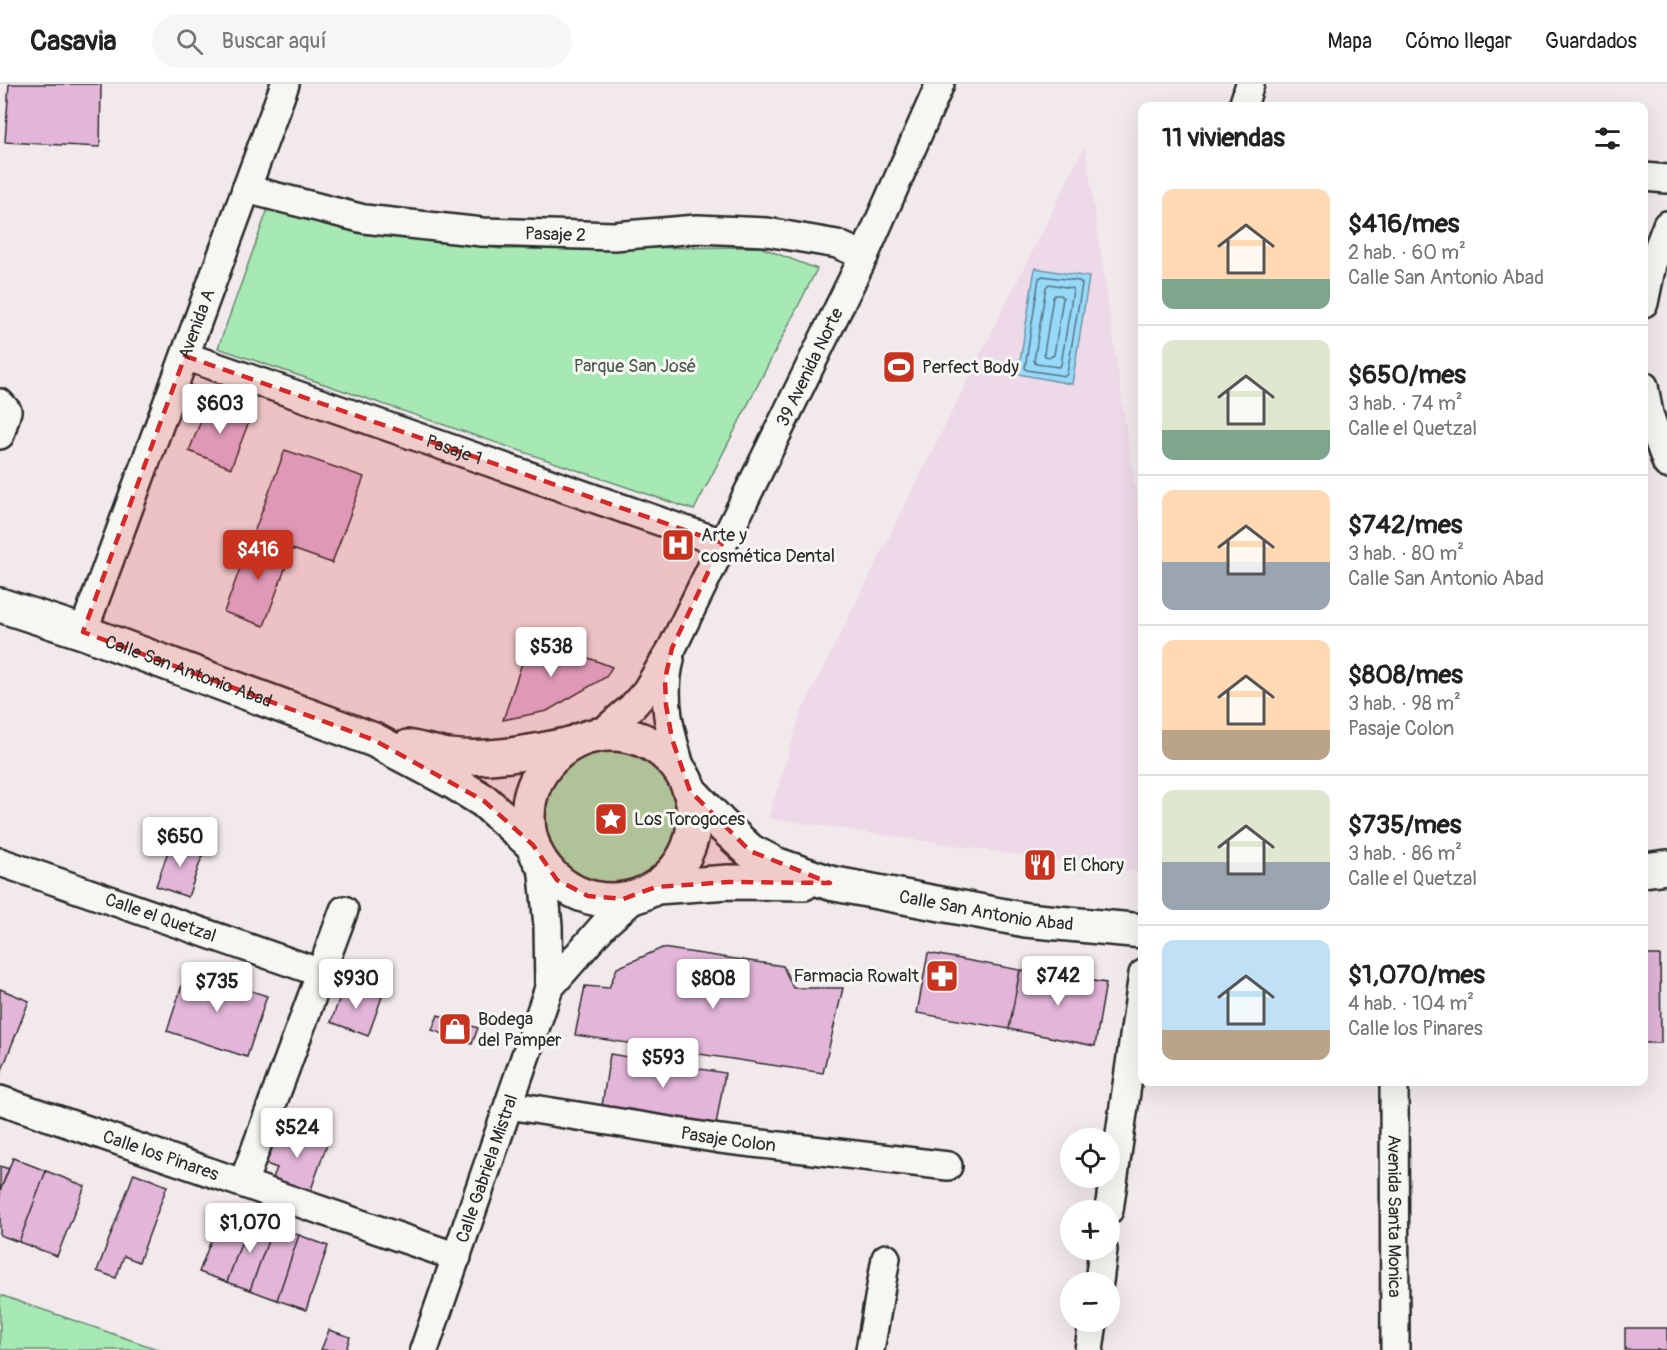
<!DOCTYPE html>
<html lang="es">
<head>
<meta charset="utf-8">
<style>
	:root { --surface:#fff; --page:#f6f6f6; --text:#222; --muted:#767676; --line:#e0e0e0; --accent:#c8321e }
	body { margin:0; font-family:Pangolin,sans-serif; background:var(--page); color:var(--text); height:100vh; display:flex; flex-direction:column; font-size:22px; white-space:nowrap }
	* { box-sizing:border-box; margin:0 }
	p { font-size:20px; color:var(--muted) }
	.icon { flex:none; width:33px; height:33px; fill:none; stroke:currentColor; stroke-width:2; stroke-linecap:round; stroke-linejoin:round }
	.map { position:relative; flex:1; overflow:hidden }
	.side { position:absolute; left:1138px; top:18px; width:510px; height:984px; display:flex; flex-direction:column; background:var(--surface); border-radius:12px; box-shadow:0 6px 24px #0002 }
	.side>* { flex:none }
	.fabs { position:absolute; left:1060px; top:1044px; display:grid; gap:12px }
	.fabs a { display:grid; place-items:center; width:60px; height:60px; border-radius:50%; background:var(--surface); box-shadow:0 6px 24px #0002; font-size:30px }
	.price { position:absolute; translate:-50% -51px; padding:0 14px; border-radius:6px; background:#fff; color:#222; font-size:20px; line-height:39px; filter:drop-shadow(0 2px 3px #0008) }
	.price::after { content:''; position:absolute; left:50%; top:36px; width:18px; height:14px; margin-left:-9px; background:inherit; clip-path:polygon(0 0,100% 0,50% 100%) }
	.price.current { background:var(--accent); color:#fff }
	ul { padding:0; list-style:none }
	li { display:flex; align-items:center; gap:18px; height:150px; padding:0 24px }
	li+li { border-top:2px solid var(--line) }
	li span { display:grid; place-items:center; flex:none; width:168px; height:120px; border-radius:12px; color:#555 }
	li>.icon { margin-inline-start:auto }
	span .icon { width:72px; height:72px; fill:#fffc; stroke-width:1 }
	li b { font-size:26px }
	h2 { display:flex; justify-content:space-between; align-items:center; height:72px; padding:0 24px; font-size:26px }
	header { display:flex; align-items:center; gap:36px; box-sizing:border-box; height:84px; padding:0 30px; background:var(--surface); border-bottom:2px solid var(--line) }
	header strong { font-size:28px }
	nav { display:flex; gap:33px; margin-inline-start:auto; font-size:21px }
	.search { width:420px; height:54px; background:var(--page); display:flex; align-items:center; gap:15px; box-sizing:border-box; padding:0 21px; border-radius:33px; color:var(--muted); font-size:22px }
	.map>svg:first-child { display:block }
	.built { fill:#edd9e7 }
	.green { fill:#a6e9b4; stroke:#688a70; stroke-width:1.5 }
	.water { fill:#97d9f9; stroke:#6c93a7; stroke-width:1.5 }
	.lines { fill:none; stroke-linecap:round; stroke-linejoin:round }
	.shore { stroke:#56717d; stroke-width:1.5 }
	.building { fill:#e2b5d9; stroke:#2b2b2b; stroke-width:1.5 }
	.minor-casing { stroke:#2b2b2b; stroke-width:32 }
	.major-casing { stroke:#2b2b2b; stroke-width:38 }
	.minor { stroke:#f6f6f2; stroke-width:27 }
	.major { stroke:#f6f6f2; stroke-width:33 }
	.marked { fill:#d62828; fill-opacity:0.2; stroke:#d62828; stroke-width:4.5; stroke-dasharray:12 8; stroke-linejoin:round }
	.labels { text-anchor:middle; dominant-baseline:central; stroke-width:6; stroke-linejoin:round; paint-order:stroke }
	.street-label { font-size:18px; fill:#2b2b2b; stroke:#f6f6f2 }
	.park-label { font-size:18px; fill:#4a5a4d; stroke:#f6f6f2 }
	.poi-label { font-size:18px; fill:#2b2b2b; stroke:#f6f6f2; text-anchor:start }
</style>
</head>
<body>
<header>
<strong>Casavia</strong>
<div class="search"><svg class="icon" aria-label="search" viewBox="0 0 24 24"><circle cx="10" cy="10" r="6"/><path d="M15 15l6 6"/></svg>Buscar aquí</div>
<nav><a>Mapa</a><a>Cómo llegar</a><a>Guardados</a></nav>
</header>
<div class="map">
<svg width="1667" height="1266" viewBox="0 0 1667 1266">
	<rect width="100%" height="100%" fill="#f2e9ed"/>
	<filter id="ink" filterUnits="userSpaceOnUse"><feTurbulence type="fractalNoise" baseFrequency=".0167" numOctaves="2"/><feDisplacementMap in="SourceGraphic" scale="12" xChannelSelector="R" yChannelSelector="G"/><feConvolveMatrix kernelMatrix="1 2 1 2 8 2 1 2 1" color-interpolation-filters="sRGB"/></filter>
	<g filter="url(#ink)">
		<path class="built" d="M1085,62l58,396v331l-375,-55 33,-105z"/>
		<path class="green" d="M269,122l85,23 147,20 259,-2 57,22 -123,241 -476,-162z
			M543 733a68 68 0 1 1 136 0a68 68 0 1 1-136 0Z
			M0,1211l160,55h-160z"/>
		<path class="water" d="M1035,184l54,9 -17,107 -54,-10z"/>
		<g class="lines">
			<path class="shore" d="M1043,192l36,5 3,3 -15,90 -2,2 -38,-6 -2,-2 14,-90z
				M1049,200l22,4 2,2 -12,75 -2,2 -23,-3 -2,-3 12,-74z
				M1055,211h6l2,3 -9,57 -4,2 -5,-1 -1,-3 9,-56z"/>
		</g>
		<path class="building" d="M9,0h92l-1,63 -95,-5z
			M208,319l42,16 -19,49 -42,-17z
			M285,366l79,27 -32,86 -79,-28z
			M252,452l40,14 -28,76 -40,-14z
			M531,552l81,31 -6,10 -59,34 -44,9z
			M172,756l32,11 -16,46 -32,-11z
			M662,864l121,18 10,22h50l-20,85 -248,-38 10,-49 24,2 8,-20z
			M928,869l92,17 -11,59 -92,-16z
			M1644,871h16l1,88h-17z
			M187,886l80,26 -20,61 -80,-26z
			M1020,886l86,13 -11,63 -86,-17z
			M345,899l37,14 -14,39 -37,-14z
			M0,905l29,12 -29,74z
			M438,931l40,13 -6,16 -40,-14z
			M610,970l115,19 -9,52 -114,-19z
			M293,1038l37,14 -22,62 -38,-13 7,-17 -14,-5 12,-31 12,5z
			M13,1074l33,13 -27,71 -19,-7v-44z
			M0,1082l9,3 -9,22z
			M46,1087l39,15 -28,70 -38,-14z
			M134,1089l33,13 -28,76 -15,-6 -8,22 -19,-7z
			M223,1125l27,10 -23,63 -28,-10z
			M250,1135l23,8 -23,63 -23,-8z
			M273,1143l26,8 -22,65 -27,-10z
			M299,1151l29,11 -22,64 -29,-10z
			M1625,1244h42v22h-42z
			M329,1246l21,7 -4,13h-25z"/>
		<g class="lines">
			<g class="minor-casing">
				<g id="minor">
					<path d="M1243,22l7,-22"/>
					<path d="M1644,93l23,2"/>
					<path id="s1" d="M246,105l118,30 118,13 132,4 83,-7 70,3 70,12 27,12"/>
					<path d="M1644,219l8,-39 15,-39"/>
					<path id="s2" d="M185,272l537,187"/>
					<path d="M1644,302l5,28 18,50"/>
					<path d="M0,319l7,8 -7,24"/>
					<path id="s3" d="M83,548l202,-548"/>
					<path d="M670,576c-10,39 1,75 12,113"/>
					<path id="s4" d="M598,652l34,-29 14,-16 26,-43 192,-392 76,-172"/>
					<path id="s5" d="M0,778l321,111"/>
					<path d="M549,904l56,-64 32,-28"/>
					<path id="s6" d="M1394,998l1,268"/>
					<path id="s7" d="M0,1016l457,157"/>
					<path id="s8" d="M509,1021l211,34 228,27"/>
					<path d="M243,1099l101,-273"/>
					<path d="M1109,1126l34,-236"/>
					<path d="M1099,1198l4,-32"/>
					<path id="s9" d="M424,1266l125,-362 -1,-62 -6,-62"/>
					<path d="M870,1266l16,-92"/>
					<path d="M1089,1266l4,-28"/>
				</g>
			</g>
			<g class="major-casing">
				<g id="major">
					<path id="s10" d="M0,521l83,27 291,108 81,43 29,18 49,44"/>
					<circle cx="611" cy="733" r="83"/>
					<path d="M408,663c14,3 28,7 41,9 41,5 82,-4 122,-12"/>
					<path id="s11" d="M690,707l31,33 29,27 25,13 55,19 196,37 117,11"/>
					<path d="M1644,786l23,-3"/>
					<path d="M656,803l73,-5 75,1"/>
				</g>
			</g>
			<use href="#minor" class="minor"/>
			<use href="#major" class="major"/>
		</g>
	</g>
	<path class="marked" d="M185,272l537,187 -50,105 -7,31 1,26 6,34 18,52 60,60 80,32 -101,-1 -73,5 -33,12 -35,-3 -31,-16 -24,-35 -49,-44 -110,-61 -291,-108z"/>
	<defs>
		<g id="stadium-square" transform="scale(1.725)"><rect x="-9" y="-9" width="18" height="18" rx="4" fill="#c8321e" stroke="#f6f6f2"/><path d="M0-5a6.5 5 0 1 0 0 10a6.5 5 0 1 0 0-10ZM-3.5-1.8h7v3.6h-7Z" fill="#fff"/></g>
		<g id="hospital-square" transform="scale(1.725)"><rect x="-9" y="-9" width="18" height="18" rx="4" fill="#c8321e" stroke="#f6f6f2"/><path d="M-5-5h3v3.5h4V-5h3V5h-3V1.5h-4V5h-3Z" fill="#fff"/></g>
		<g id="sight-square" transform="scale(1.725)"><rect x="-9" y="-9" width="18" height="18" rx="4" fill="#c8321e" stroke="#f6f6f2"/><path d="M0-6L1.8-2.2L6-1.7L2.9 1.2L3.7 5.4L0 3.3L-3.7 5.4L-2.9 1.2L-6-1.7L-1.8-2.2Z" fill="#fff"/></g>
		<g id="restaurant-square" transform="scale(1.725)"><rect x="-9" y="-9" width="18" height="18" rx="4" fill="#c8321e" stroke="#f6f6f2"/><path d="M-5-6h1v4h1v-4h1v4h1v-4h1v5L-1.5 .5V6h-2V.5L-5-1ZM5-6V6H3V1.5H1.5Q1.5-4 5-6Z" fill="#fff"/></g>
		<g id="pharmacy-square" transform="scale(1.725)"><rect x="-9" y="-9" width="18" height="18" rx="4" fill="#c8321e" stroke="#f6f6f2"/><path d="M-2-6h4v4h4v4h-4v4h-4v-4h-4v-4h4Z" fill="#fff"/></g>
		<g id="shop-square" transform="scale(1.725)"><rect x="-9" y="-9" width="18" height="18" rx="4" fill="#c8321e" stroke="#f6f6f2"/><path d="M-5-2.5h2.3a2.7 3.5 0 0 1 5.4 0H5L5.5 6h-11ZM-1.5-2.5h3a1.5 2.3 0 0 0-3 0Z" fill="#fff"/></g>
	</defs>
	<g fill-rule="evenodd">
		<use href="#stadium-square" x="899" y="283"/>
		<use href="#hospital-square" x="678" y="461"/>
		<use href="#sight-square" x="611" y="735"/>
		<use href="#restaurant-square" x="1040" y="781"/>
		<use href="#pharmacy-square" x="942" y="892"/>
		<use href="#shop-square" x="455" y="945"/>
	</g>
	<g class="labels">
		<g class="street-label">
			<text stroke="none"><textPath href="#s1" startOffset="314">Pasaje 2</textPath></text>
			<text stroke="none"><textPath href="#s3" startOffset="328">Avenida A</textPath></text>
			<text stroke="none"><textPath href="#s4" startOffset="429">39 Avenida Norte</textPath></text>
			<text stroke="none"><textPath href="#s2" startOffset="285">Pasaje 1</textPath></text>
			<text stroke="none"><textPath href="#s10" startOffset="200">Calle San Antonio Abad</textPath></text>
			<text stroke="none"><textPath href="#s11" startOffset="330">Calle San Antonio Abad</textPath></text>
			<text stroke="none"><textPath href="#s5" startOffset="170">Calle el Quetzal</textPath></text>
			<text stroke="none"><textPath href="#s8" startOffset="222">Pasaje Colon</textPath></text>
			<text stroke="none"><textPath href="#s7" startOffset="170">Calle los Pinares</textPath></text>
			<text stroke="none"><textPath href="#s9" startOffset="192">Calle Gabriela Mistral</textPath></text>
			<text stroke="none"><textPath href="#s6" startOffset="134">Avenida Santa Monica</textPath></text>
		</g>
		<g class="park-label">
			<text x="635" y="282">Parque San José</text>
		</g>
		<g class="poi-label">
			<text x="922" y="283">Perfect Body</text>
			<text x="701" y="451">Arte y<tspan x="701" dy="21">cosmética Dental</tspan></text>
			<text x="634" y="735">Los Torogoces</text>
			<text x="1063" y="781">El Chory</text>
			<text x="919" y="892" text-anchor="end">Farmacia Rowalt</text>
			<text x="478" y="935">Bodega<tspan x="478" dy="21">del Pamper</tspan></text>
		</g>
	</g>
</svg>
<div class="fabs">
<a><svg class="icon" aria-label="locate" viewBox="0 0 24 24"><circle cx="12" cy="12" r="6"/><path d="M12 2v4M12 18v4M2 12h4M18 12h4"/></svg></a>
<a>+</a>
<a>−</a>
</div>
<b class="price" style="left:220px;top:351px">$603</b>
<b class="price current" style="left:258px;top:497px">$416</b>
<b class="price" style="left:551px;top:594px">$538</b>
<b class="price" style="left:180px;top:784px">$650</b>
<b class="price" style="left:1058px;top:923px">$742</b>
<b class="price" style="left:356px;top:926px">$930</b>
<b class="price" style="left:713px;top:926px">$808</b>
<b class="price" style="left:217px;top:929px">$735</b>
<b class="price" style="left:663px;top:1005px">$593</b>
<b class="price" style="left:297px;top:1075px">$524</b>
<b class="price" style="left:250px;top:1170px">$1,070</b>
<section class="side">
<h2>11 viviendas<svg class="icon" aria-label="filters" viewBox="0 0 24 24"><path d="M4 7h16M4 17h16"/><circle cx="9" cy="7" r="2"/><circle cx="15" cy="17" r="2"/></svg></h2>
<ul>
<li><span style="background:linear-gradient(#ffd9b3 75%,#7fa58c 0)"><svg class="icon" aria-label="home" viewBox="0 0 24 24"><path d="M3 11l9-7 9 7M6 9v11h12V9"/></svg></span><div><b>$416/mes</b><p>2 hab. · 60 m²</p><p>Calle San Antonio Abad</p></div></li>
<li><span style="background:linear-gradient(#dfe7d0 75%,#7fa58c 0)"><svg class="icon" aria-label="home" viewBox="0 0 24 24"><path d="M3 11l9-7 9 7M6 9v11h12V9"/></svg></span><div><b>$650/mes</b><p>3 hab. · 74 m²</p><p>Calle el Quetzal</p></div></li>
<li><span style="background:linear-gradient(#ffd9b3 60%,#9aa5b1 0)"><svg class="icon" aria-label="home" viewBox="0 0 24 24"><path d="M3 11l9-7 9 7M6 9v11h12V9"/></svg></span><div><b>$742/mes</b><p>3 hab. · 80 m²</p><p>Calle San Antonio Abad</p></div></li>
<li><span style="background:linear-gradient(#ffd9b3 75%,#b9a48a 0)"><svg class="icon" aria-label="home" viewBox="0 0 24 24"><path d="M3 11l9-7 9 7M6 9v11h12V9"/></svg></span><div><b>$808/mes</b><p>3 hab. · 98 m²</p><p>Pasaje Colon</p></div></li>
<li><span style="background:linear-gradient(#dfe7d0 60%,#9aa5b1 0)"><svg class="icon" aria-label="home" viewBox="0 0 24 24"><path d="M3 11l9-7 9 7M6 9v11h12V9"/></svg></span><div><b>$735/mes</b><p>3 hab. · 86 m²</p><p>Calle el Quetzal</p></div></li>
<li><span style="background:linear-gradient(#bfe0f5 75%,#b9a48a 0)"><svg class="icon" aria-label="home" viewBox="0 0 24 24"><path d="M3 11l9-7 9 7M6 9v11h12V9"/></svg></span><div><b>$1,070/mes</b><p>4 hab. · 104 m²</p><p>Calle los Pinares</p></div></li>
</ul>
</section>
</div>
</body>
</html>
